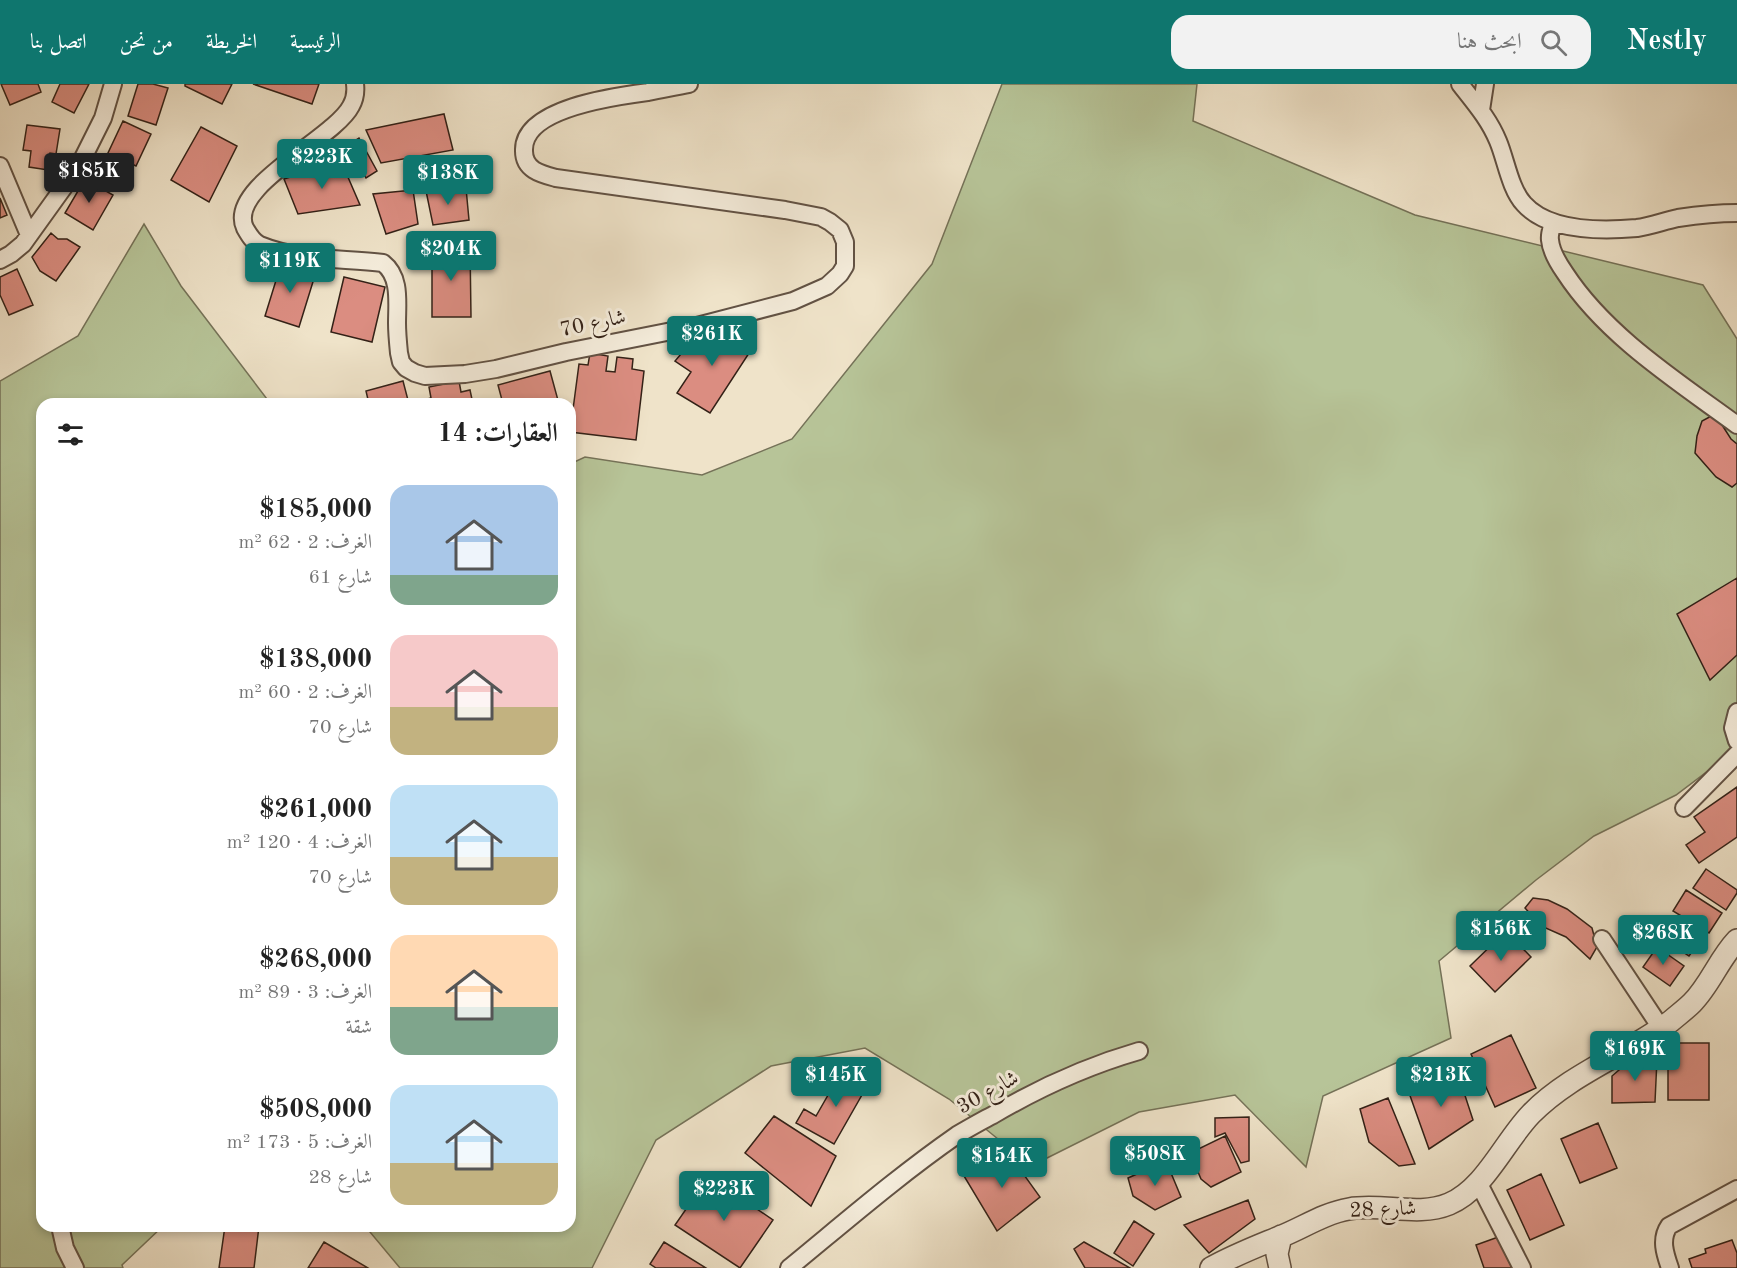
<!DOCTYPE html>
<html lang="ar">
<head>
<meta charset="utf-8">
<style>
	:root { --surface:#fff; --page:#f2f2f2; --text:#222; --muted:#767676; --accent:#0f766e }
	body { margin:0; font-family:"Old Standard TT",Amiri,serif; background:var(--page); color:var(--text); direction:rtl; height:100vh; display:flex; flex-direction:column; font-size:22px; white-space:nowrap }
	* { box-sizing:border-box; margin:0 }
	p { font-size:20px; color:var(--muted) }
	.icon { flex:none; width:33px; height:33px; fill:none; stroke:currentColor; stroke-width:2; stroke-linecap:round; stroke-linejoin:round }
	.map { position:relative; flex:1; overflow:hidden; direction:ltr }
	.details { position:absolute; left:36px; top:314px; width:540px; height:834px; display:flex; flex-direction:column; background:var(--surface); border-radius:18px; box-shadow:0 3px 9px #0003; direction:rtl }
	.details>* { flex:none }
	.price { position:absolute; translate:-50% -51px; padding:0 14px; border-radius:6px; background:var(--accent); color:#fff; font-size:20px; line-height:39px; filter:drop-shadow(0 2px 3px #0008) }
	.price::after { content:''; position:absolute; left:50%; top:36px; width:18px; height:14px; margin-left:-9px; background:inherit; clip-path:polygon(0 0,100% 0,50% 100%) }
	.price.selected { background:#222; color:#fff }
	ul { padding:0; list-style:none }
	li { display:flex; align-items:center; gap:18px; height:150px; padding:0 18px }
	li span { display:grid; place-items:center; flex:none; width:168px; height:120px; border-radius:18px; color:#555 }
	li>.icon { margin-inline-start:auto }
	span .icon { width:72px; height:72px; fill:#fffc; stroke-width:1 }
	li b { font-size:26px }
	h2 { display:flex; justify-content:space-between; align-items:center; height:72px; padding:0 18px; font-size:26px }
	header { display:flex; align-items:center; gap:36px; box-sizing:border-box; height:84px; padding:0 30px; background:var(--accent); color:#fff }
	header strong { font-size:28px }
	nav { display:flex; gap:33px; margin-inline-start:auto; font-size:21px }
	.search { width:420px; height:54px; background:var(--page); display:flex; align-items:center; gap:15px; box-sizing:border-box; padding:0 21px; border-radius:18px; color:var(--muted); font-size:22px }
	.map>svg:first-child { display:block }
	.green { fill:#b7c498; stroke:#757258; stroke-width:1.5 }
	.building { fill:#db8d81; stroke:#332117; stroke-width:1.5 }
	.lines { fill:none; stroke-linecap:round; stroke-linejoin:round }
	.minor-casing { stroke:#625244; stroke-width:20 }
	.tertiary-casing { stroke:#625244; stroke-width:24 }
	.minor { stroke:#f5eddc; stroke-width:16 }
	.tertiary { stroke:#f5eddc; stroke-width:21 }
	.labels { text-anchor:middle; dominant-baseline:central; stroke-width:6; stroke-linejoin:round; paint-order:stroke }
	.street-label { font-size:21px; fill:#332117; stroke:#f5eddc }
</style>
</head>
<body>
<header>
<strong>Nestly</strong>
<div class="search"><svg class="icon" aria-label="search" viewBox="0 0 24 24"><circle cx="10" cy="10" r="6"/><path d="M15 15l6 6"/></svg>ابحث هنا</div>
<nav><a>الرئيسية</a><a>الخريطة</a><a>من نحن</a><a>اتصل بنا</a></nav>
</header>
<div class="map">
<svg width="1737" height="1184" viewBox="0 0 1737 1184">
	<rect width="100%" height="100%" fill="#efe3c9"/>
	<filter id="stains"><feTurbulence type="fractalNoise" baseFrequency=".00333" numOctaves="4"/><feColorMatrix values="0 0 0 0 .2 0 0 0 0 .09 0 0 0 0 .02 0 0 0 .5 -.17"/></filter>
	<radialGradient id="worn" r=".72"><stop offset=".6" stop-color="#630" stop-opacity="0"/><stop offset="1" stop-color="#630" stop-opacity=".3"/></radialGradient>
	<path class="green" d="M1002,0h195l-4,37 222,94 288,70 34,54v410l-61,46 -82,41 -58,44 -97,81 12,77 -128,58 -17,71 -71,-72 -96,17 -108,54 -82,-67 -84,-51 -94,18 -115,74 -64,128h-192l-35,-42h205v-762l15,-7 117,18 90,-36 140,-175z
		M144,140l37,62 89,117 -228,1v822h121l-41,39 1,3h-123v-887l78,-45z"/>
	<path class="building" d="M1,0h37l3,8 -31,13z
		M60,0h29l-15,29 -22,-11z
		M138,0h15l15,4 -12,37 -28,-9z
		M185,0h47l-10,20 -37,-18z
		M253,0h66l-7,20z
		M444,30l9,36 -72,13 -15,-33z
		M123,37l28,13 -15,32 -28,-13z
		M27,41l33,4 -4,25 -6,-1 -2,17 -19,-3 2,-16 -8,-1z
		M201,43l36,19 -28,56 -38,-22z
		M359,54l18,33 -11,7 -18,-33z
		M341,77l19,44 -62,9 -14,-35z
		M85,95l28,16 -20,35 -28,-17z
		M466,104l3,32 -36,5 -7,-34z
		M413,106l5,34 -32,10 -13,-40z
		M0,114l7,17 -7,3z
		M51,149l7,6h9l13,8 -24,34 -16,-10 -8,-14z
		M432,162h38l1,71h-39z
		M282,177l34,11 -17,55 -34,-11z
		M17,185l16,36 -24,10 -9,-20v-18z
		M344,193l41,10 -13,55 -41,-10z
		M719,241l34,22 -43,66 -33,-20 14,-21 -16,-11 23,-27 11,7z
		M590,269l18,3 -2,15 9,1 2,-15 16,2 -1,10 12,2 -8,69 -66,-8 9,-68 9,1z
		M550,287l9,33h-56l-5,-19z
		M403,297l6,23h-40l-3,-13z
		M459,297l2,11 9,-2 3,14h-48l-1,-4 7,-2 -2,-11z
		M1715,330l16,25 6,5v39l-5,4 -16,-10 -21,-24 2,-17 5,-15z
		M1737,494v77l-27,25 -33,-66z
		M1737,703v50l-38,26 -13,-18 19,-13 -11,-15z
		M1706,785l31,21v3l-11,17 -33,-22z
		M1686,806l36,23 -13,20 -36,-22z
		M1533,814l15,2 19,9 25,19 5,19 -7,12 -24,-22 -25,-11 -16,-18z
		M1671,834l31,20 -13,18 -30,-20z
		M1506,847l25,26 -36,35 -25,-26z
		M1657,863l27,19 -14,20 -27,-19z
		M1511,951l25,53 -41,19 -24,-53z
		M1668,959h41v57h-41z
		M1633,974l24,1 -2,43 -43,1v-27z
		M867,983l8,5 -41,72 -38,-21 8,-14 12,7 19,-33 12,7 10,-18 6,2z
		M1457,987l16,49 -44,29 -21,-59z
		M1388,1014l27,66 -16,2 -30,-24 -9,-33z
		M774,1032l62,40 -25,50 -66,-53z
		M1249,1033v44l-8,2 -16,-30 -10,4v-19z
		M1598,1039l19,45 -37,15 -19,-44z
		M1225,1052l16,36 -30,15 -10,-8 -11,-26z
		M1006,1066l34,47 -43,34 -33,-55z
		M1166,1077l15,36 -26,13 -22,-14 -5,-18z
		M1541,1090l23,51 -34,15 -23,-50z
		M709,1092l64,44 -33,48 -65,-43z
		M1248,1116l7,19 -46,34 -25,-28z
		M1134,1137l20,13 -21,32 -19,-13z
		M225,1142h34l-5,42h-35z
		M1501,1152l11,32h-28l-8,-23z
		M1732,1156l5,13v15h-45l-3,-9 17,-6 -1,-4z
		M324,1158l44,26h-60z
		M664,1158l42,26h-50l-6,-4z
		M1084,1158l46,26h-45l-11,-19z"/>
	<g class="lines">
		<g class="minor-casing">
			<path id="minor" d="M355,0c1,8 0,15 -4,22 -17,33 -125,81 -106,122 4,7 8,14 15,17 39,16 82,13 123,18 18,14 14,39 14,60 0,10 1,20 2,30l2,9 5,6 9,5 10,3 40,-2 31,-5 70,-17 131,-26 96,-25 34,-15 13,-12 5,-8v-24l-5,-12 -10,-8 -9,-5 -36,-7 -229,-32c-15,-4 -32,-8 -32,-27 -2,-43 93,-55 124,-59 14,-3 27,-5 41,-8
				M1460,0c14,18 29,35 38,57 8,19 12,48 26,63 25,28 79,27 113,24 14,-2 27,-7 41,-10 20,-3 39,-5 59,-5
				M1481,26l4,-26
				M0,82l29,69
				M1553,138c-1,5 -4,12 -3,18 1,12 8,23 15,33 41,63 112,108 172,152
				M0,176l11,-6 12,-10 56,-78 24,-48 10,-34
				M1737,628l-4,16 4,13
				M1684,724l53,-54
				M1602,855l59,89
				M1478,1098l44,86
				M60,1142l5,22 10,20
				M789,1184c55,-45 109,-92 168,-133 12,-7 24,-14 36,-20 46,-27 94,-49 146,-64
				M1670,1184c-5,-14 -10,-29 -1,-42l68,-37"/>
		</g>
		<g class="tertiary-casing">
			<path id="tertiary" d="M1211,1184c23,-13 47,-22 71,-32 22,-9 43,-23 67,-27 33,-6 69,8 100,-5 36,-15 55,-62 82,-90 39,-40 96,-60 140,-93 7,-6 15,-12 21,-18 18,-18 27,-44 45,-63
				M1280,1184l-3,-14 4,-18"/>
		</g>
		<use href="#minor" class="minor"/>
		<use href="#tertiary" class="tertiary"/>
	</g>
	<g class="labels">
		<g class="street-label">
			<text transform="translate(593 240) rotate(-12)">شارع 70</text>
			<text transform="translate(988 1009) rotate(-29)">شارع 30</text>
			<text transform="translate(1383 1126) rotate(-2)">شارع 28</text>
		</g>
	</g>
	<rect width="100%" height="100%" filter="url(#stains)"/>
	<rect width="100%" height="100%" fill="url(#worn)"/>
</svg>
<b class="price" style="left:322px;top:106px">$223K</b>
<b class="price selected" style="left:89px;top:120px">$185K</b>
<b class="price" style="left:448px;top:122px">$138K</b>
<b class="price" style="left:451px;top:198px">$204K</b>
<b class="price" style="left:290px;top:210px">$119K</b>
<b class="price" style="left:712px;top:283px">$261K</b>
<b class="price" style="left:1501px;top:878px">$156K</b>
<b class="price" style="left:1663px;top:882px">$268K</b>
<b class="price" style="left:1635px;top:998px">$169K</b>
<b class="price" style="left:836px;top:1024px">$145K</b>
<b class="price" style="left:1441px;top:1024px">$213K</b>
<b class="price" style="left:1155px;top:1103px">$508K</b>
<b class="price" style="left:1002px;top:1105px">$154K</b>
<b class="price" style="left:724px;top:1138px">$223K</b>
<section class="details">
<h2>العقارات: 14<svg class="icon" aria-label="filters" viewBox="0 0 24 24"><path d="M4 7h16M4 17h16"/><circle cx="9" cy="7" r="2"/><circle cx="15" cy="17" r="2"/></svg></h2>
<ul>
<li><span style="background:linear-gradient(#a9c7e8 75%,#7fa58c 0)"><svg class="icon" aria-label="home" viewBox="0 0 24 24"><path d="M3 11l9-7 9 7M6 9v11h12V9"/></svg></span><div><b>$185,000</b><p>الغرف: 2 · 62 m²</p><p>شارع 61</p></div></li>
<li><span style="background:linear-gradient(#f6c9c9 60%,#c2b280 0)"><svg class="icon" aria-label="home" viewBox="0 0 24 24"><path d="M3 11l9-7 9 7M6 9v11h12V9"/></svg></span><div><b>$138,000</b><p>الغرف: 2 · 60 m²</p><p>شارع 70</p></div></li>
<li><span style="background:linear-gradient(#bfe0f5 60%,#c2b280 0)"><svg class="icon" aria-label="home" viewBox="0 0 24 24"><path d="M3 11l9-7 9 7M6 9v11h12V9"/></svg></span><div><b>$261,000</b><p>الغرف: 4 · 120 m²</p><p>شارع 70</p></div></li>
<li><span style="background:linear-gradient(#ffd9b3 60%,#7fa58c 0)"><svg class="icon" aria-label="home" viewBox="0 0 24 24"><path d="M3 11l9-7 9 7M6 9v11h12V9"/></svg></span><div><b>$268,000</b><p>الغرف: 3 · 89 m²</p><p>شقة</p></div></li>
<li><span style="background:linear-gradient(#bfe0f5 65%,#c2b280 0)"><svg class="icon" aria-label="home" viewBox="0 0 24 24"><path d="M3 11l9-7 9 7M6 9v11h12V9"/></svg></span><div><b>$508,000</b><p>الغرف: 5 · 173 m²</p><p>شارع 28</p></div></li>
</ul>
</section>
</div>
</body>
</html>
